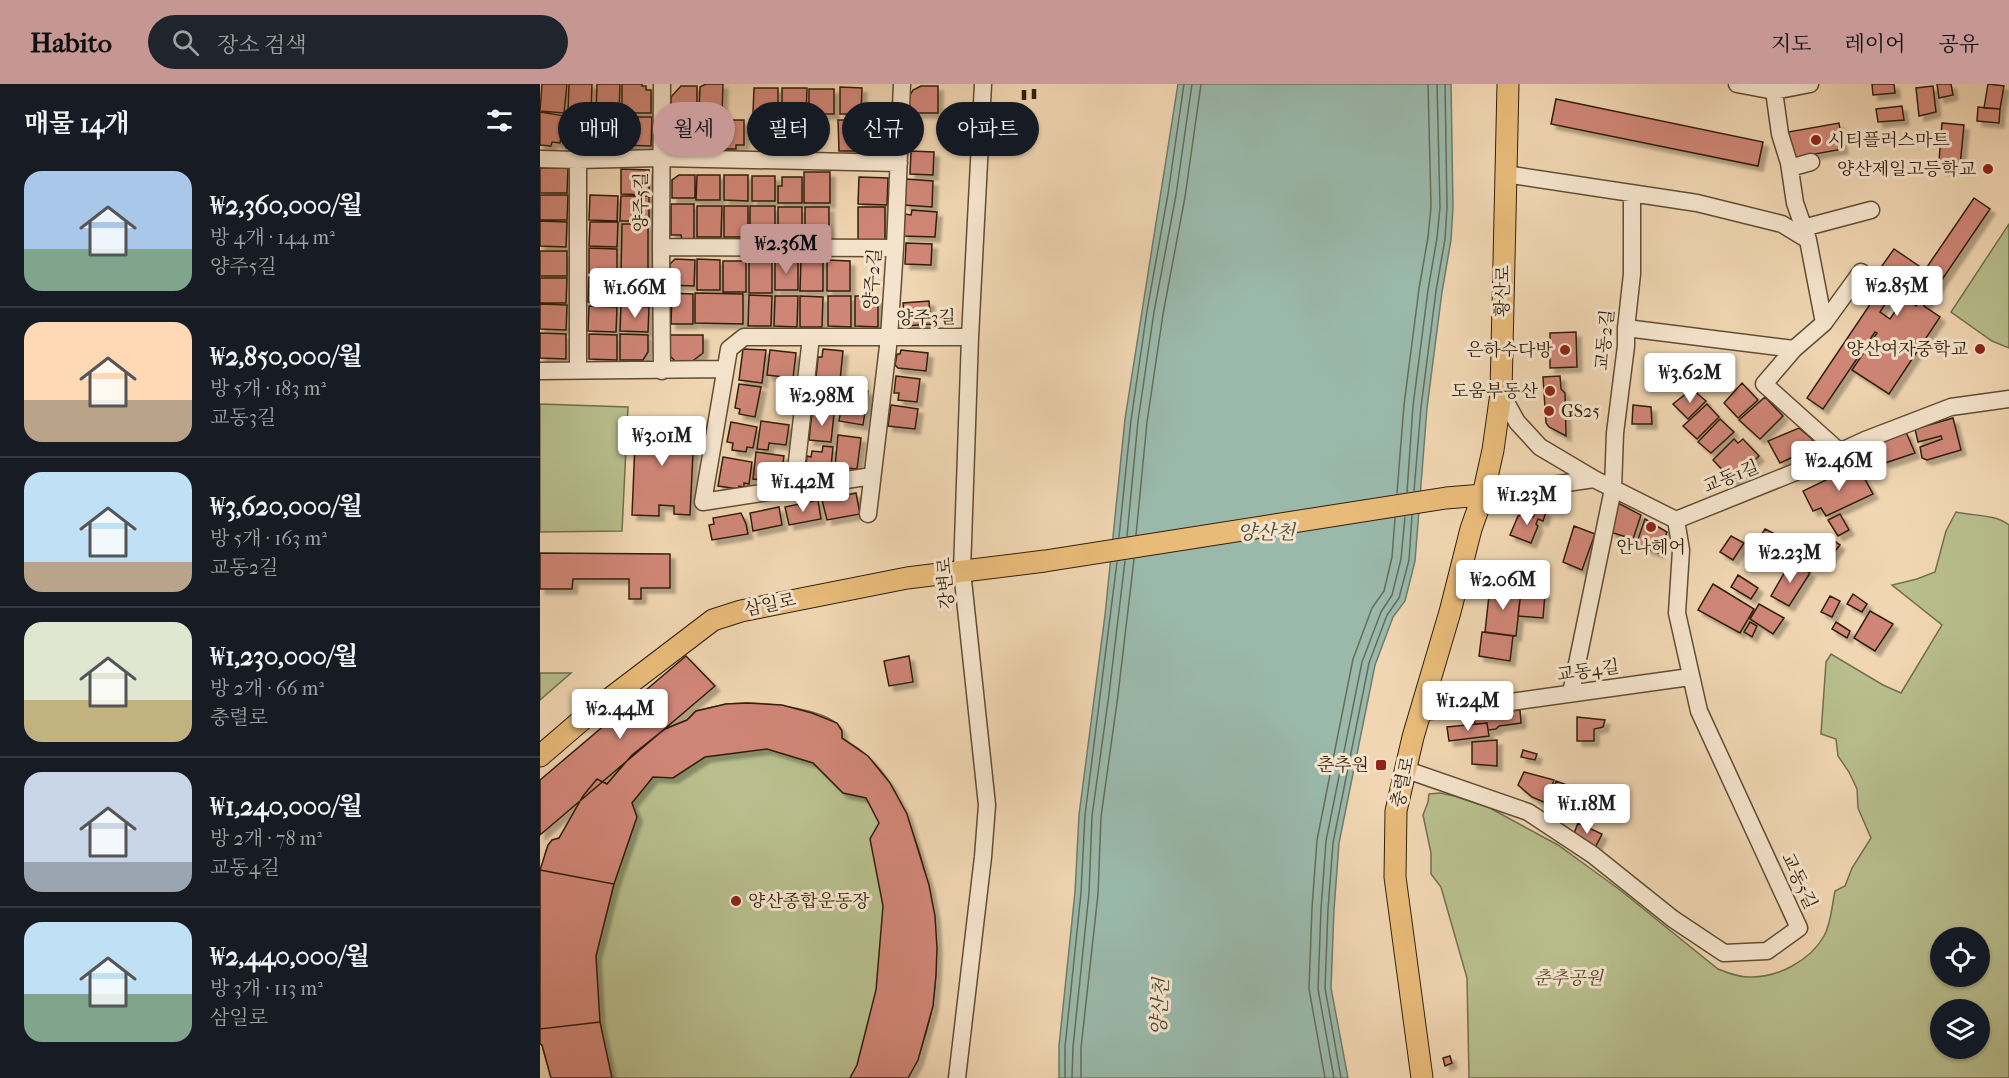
<!DOCTYPE html>
<html lang="ko">
<head>
<meta charset="utf-8">
<style>
	:root { --surface:#171b24; --page:#20242c; --text:#f1f3f6; --muted:#9ea1a6; --line:#363941; --accent:#c59692 }
	body { margin:0; font-family:"IM FELL French Canon","Noto Serif KR",serif; background:var(--page); color:var(--text); height:100vh; display:flex; flex-direction:column; font-size:22px; white-space:nowrap }
	* { box-sizing:border-box; margin:0 }
	p { font-size:20px; color:var(--muted) }
	.icon { flex:none; width:33px; height:33px; fill:none; stroke:currentColor; stroke-width:2; stroke-linecap:round; stroke-linejoin:round }
	.map { position:relative; flex:1; overflow:hidden }
	.panel { display:flex; flex-direction:column; background:var(--surface); width:540px }
	.panel>* { flex:none }
	.guide { position:absolute; left:18px; top:18px; width:570px; height:54px; display:flex; gap:12px }
	.controls { position:absolute; left:1390px; top:843px; display:grid; gap:12px }
	.controls a { display:grid; place-items:center; width:60px; height:60px; border-radius:50%; background:var(--surface); box-shadow:0 2px 4px #0004; font-size:30px }
	.price { position:absolute; translate:-50% -51px; padding:0 14px; border-radius:6px; background:#fff; color:#222; font-size:20px; line-height:39px; filter:drop-shadow(0 2px 3px #0008) }
	.price::after { content:''; position:absolute; left:50%; top:36px; width:18px; height:14px; margin-left:-9px; background:inherit; clip-path:polygon(0 0,100% 0,50% 100%) }
	.price.active { background:var(--accent); color:#111 }
	ul { padding:0; list-style:none }
	li { display:flex; align-items:center; gap:18px; height:150px; padding:0 24px }
	li+li { border-top:2px solid var(--line) }
	li span { display:grid; place-items:center; flex:none; width:168px; height:120px; border-radius:18px; color:#555 }
	li>.icon { margin-inline-start:auto }
	span .icon { width:72px; height:72px; fill:#fffc; stroke-width:1 }
	li b { font-size:26px }
	h2 { display:flex; justify-content:space-between; align-items:center; height:72px; padding:0 24px; font-size:26px }
	.chip { padding:0 21px; border-radius:27px; background:var(--surface); box-shadow:0 2px 4px #0004; font-size:21px; line-height:54px }
	.chip.active { background:var(--accent); color:#111 }
	header { display:flex; align-items:center; gap:36px; box-sizing:border-box; height:84px; padding:0 30px; background:var(--accent); color:#111 }
	header strong { font-size:28px }
	nav { display:flex; gap:33px; margin-inline-start:auto; font-size:21px }
	.search { width:420px; height:54px; background:var(--page); display:flex; align-items:center; gap:15px; box-sizing:border-box; padding:0 21px; border-radius:33px; color:var(--muted); font-size:22px }
	main { display:flex; flex:1; min-height:0 }
	.map>svg:first-child { display:block }
	.green { fill:#b8be8d; stroke:#746e4c; stroke-width:1.5; fill-rule:evenodd }
	.water { fill:#9ab9ab; stroke:#707b6b; stroke-width:1.5 }
	.lines { fill:none; stroke-linecap:round; stroke-linejoin:round }
	.shore { stroke:#666c5a; stroke-width:1.5 }
	.building { fill:#d08677; stroke:#311f0a; stroke-width:1.5; filter:url(#shadow) }
	.minor-casing { stroke:#614d34; stroke-width:19 }
	.major-casing { stroke:#311f0a; stroke-width:23 }
	.minor { stroke:#f5e4cd; stroke-width:16 }
	.major { stroke:#e8bb79; stroke-width:21 }
	.rail { stroke:#311f0a; stroke-width:4.5; stroke-dasharray:10 10; stroke-linecap:butt }
	.poi-dot { fill:#8f2418; stroke:#f5e4cd; stroke-width:2 }
	.labels { text-anchor:middle; dominant-baseline:central; stroke-width:6; stroke-linejoin:round; paint-order:stroke }
	.poi-label { font-size:18px; fill:#311f0a; stroke:#f5e4cd; text-anchor:end }
	.street-label { font-size:18px; fill:#311f0a; stroke:#f5e4cd }
	.park-label { font-size:18px; font-style:italic; fill:#53472b; stroke:#f5e4cd }
	.water-label { font-size:20px; font-style:italic; fill:#504d3a; stroke:#f5e4cd }
</style>
</head>
<body>
<header>
<strong>Habito</strong>
<div class="search"><svg class="icon" aria-label="search" viewBox="0 0 24 24"><circle cx="10" cy="10" r="6"/><path d="M15 15l6 6"/></svg>장소 검색</div>
<nav><a>지도</a><a>레이어</a><a>공유</a></nav>
</header>
<main>
<section class="panel">
<h2>매물 14개<svg class="icon" aria-label="filters" viewBox="0 0 24 24"><path d="M4 7h16M4 17h16"/><circle cx="9" cy="7" r="2"/><circle cx="15" cy="17" r="2"/></svg></h2>
<ul>
<li><span style="background:linear-gradient(#a9c7e8 65%,#7fa58c 0)"><svg class="icon" aria-label="home" viewBox="0 0 24 24"><path d="M3 11l9-7 9 7M6 9v11h12V9"/></svg></span><div><b>₩2,360,000/월</b><p>방 4개 · 144 m²</p><p>양주5길</p></div></li>
<li><span style="background:linear-gradient(#ffd9b3 65%,#b9a48a 0)"><svg class="icon" aria-label="home" viewBox="0 0 24 24"><path d="M3 11l9-7 9 7M6 9v11h12V9"/></svg></span><div><b>₩2,850,000/월</b><p>방 5개 · 183 m²</p><p>교동3길</p></div></li>
<li><span style="background:linear-gradient(#bfe0f5 75%,#b9a48a 0)"><svg class="icon" aria-label="home" viewBox="0 0 24 24"><path d="M3 11l9-7 9 7M6 9v11h12V9"/></svg></span><div><b>₩3,620,000/월</b><p>방 5개 · 163 m²</p><p>교동2길</p></div></li>
<li><span style="background:linear-gradient(#dfe7d0 65%,#c2b280 0)"><svg class="icon" aria-label="home" viewBox="0 0 24 24"><path d="M3 11l9-7 9 7M6 9v11h12V9"/></svg></span><div><b>₩1,230,000/월</b><p>방 2개 · 66 m²</p><p>충렬로</p></div></li>
<li><span style="background:linear-gradient(#c9d6e8 75%,#9aa5b1 0)"><svg class="icon" aria-label="home" viewBox="0 0 24 24"><path d="M3 11l9-7 9 7M6 9v11h12V9"/></svg></span><div><b>₩1,240,000/월</b><p>방 2개 · 78 m²</p><p>교동4길</p></div></li>
<li><span style="background:linear-gradient(#bfe0f5 60%,#7fa58c 0)"><svg class="icon" aria-label="home" viewBox="0 0 24 24"><path d="M3 11l9-7 9 7M6 9v11h12V9"/></svg></span><div><b>₩2,440,000/월</b><p>방 3개 · 113 m²</p><p>삼일로</p></div></li>
</ul>
</section>
<div class="map">
<svg width="1469" height="994" viewBox="0 0 1469 994">
	<defs>
		<filter id="shadow"><feDropShadow dx="5" dy="5" stdDeviation="1.5" flood-color="#0004"/></filter>
	</defs>
	<rect width="100%" height="100%" fill="#f0d6b2"/>
	<filter id="stains"><feTurbulence type="fractalNoise" baseFrequency=".00333" numOctaves="4"/><feColorMatrix values="0 0 0 0 .2 0 0 0 0 .09 0 0 0 0 .02 0 0 0 .5 -.17"/></filter>
	<radialGradient id="worn" r=".72"><stop offset=".6" stop-color="#630" stop-opacity="0"/><stop offset="1" stop-color="#630" stop-opacity=".3"/></radialGradient>
	<path class="green" d="M1469,140v124l-17,-7 -41,-29z
		M0,320l88,3 -6,124 -82,1z
		M1416,428c17,4 39,2 53,13v553h-540l-2,-100 -26,-91 -10,-13v-21l-8,-38 5,-13 1,-8 11,-1 14,3 34,11 70,38 62,45 98,79c10,4 20,8 31,8 28,1 61,-16 75,-41 7,-12 8,-31 11,-45l10,-5 7,-18 19,-30 -13,-30 -1,-19 -8,-17 -11,-16 -2,-17 -15,-5 5,-72 5,-8 52,31 18,8 41,-68 -50,-40 25,-6 18,-7 11,-41zM1401,854h39v38h-39zM1401,926h39v38h-39z
		M0,589h31l-31,27z
		M207,619c22,0 76,6 91,22 4,4 4,8 4,13 9,6 19,11 26,19 24,22 37,52 47,82 27,78 32,164 -7,239h-357l-9,-33 3,-190c2,-10 4,-14 14,-17l38,-59 10,5 25,-29 33,-26 22,-9 9,-9 30,-7z"/>
	<path class="water" d="M638,0h273l2,123 -2,33 -9,52 -15,116 -12,153 -10,40 -12,16 -18,48 -36,178 -5,67 -3,78 17,90h-289v-32l16,-154 4,-77 26,-200 20,-196z"/>
	<g class="lines">
		<path class="shore" d="M874,407l7,-84 15,-116 9,-52 2,-32 -2,-123
			M867,408l6,-86 15,-116 9,-52 3,-31 -3,-123
			M857,409l7,-88 15,-116 9,-52 3,-30 -3,-123
			M596,451l11,-113 16,-108 22,-117 16,-113
			M587,452l11,-115 16,-109 22,-117 16,-111
			M579,453l12,-117 16,-109 21,-117 16,-110
			M525,994v-31l16,-154 4,-78 32,-253
			M532,994l1,-31 16,-154 3,-77 17,-122 16,-133
			M541,994v-30l17,-154 3,-77 17,-122 16,-136
			M785,994l-16,-89 3,-81 5,-68 36,-181 19,-51 12,-17 8,-34 3,-39
			M794,994l-16,-89 3,-80 5,-68 36,-179 19,-50 11,-17 9,-36 4,-42
			M801,994l-16,-90 3,-79 5,-66 36,-180 18,-48 12,-17 10,-38 3,-45"/>
	</g>
	<path class="building" d="M2,0h25l-3,29 -24,-2z
		M29,0h23l-1,28 -23,-1z
		M57,0h23l-1,29h-23z
		M82,0h20v2h4v4h5v23h-29z
		M166,0h17l-1,29 -23,-1 1,-25z
		M1332,0h22l1,9 -22,2z
		M1397,0h14l2,11 -14,3z
		M1448,0l16,2 -4,23 -16,-1z
		M141,2h16v28h-26v-17z
		M381,2h17v27h-29v-16l4,-7z
		M1393,2l3,26 -17,4 -3,-28z
		M300,3l22,1 -1,26h-21z
		M214,4h24v25h-25z
		M242,4h25l-1,26h-24z
		M269,5h25v25h-25z
		M1016,15l207,43 -5,24 -207,-42z
		M1362,22l2,14 -26,2 -2,-13z
		M1438,23l22,2 -1,14 -22,-2z
		M0,28l25,4 -5,27 -8,-1 -1,4 -11,-1z
		M26,31h28l-1,33h-27z
		M55,33h25v31h-25z
		M83,33h29l-1,29 -29,-1z
		M264,33l1,32h-23l-1,-31z
		M152,34v29h-12v-3h-8v-25z
		M324,34h25v31l-24,1z
		M182,36h22v25h-8v4h-14z
		M298,36h23v28l-5,3h-17z
		M1299,39l4,26 -50,9 -5,-26z
		M1402,39l22,2 -4,41 -10,-1v5l-9,-1v-8h-2z
		M371,67l23,1 -1,23 -23,-1z
		M0,84h28l-1,25h-27z
		M81,85l28,1v25l-28,-1z
		M264,88h26v31h-26z
		M139,91h16v23h-23v-18z
		M157,91h23v25h-24z
		M184,91h24v26l-24,-1z
		M212,92h23v25h-23z
		M242,93h20v26h-24v-17h4z
		M319,93l29,1 -1,27 -29,-1z
		M366,95l27,2 -1,26 -28,-2z
		M0,111h28l-1,25h-27z
		M50,111l28,1 -1,25 -28,-1z
		M81,112h28v25h-29z
		M1434,114l16,11 -66,97 16,11 -51,77 -37,-24 25,-37 -2,-1 -52,77 -16,-11 70,-104 10,7 -7,11 10,7 14,-21 12,8 5,-7 -42,-29 15,-21 31,21z
		M131,120h23v35l-12,1 -1,-5h-10z
		M157,122h25l-1,31h-24z
		M184,122h24v31h-24z
		M210,122h25v31h-25z
		M238,123h24v29h-24z
		M265,123h24v28h-24z
		M318,123h27v33h-27z
		M372,126l25,2 -2,25 -32,-1 2,-22 6,1z
		M0,137l27,1 -1,25 -26,-1z
		M50,138h28l-1,25 -28,-1z
		M82,140h26v49h-27z
		M366,159l26,1 -1,21 -26,-1z
		M49,164l28,1v24h-28z
		M0,167h27v25h-27z
		M135,175l20,1 -1,26 -25,-1 1,-21z
		M157,175l23,1v30h-23z
		M235,175l23,1v30h-23z
		M261,176h22v31h-23z
		M287,176l23,1v30h-23z
		M183,177h23v31h-23z
		M209,178h23v31h-23z
		M49,193l28,1 -1,25 -28,-1z
		M0,194h27l-1,25h-26z
		M81,194h28v25h-28z
		M132,209l21,1v30h-22z
		M155,209l48,1v30l-48,-1z
		M209,211l23,1 -1,30h-23z
		M235,212h23l-1,31 -23,-1z
		M260,212l23,1 -1,30h-22z
		M288,212h23v31l-23,-1z
		M315,212h23v31l-23,-1z
		M389,217l2,23 -26,2 -2,-23z
		M0,220l27,1 -1,25 -26,-1z
		M49,222l28,1 -1,25 -28,-1z
		M81,222l28,1 -1,25 -28,-1z
		M1036,248l1,35 -27,1v-35z
		M0,249l26,1v25l-26,-1z
		M49,250l28,1v25l-28,-1z
		M80,250l28,1v17l-5,8h-23z
		M130,251h33v18l-13,10 -14,-1 -6,-6z
		M203,265l23,1 -4,33 -23,-3z
		M283,265l20,2 -3,29 -24,-2 2,-21h4z
		M230,266l26,3 -3,25 -26,-3z
		M361,266l27,3 -2,18 -28,-3 -3,-3 2,-11h3z
		M356,292l24,3 -3,23 -19,-2 1,-7h-5z
		M1020,292l1,13 4,4 1,43 -17,-9 -3,-4 -3,-46z
		M276,297l23,2 -3,26 -23,-3z
		M1202,299l16,17 -20,18 -14,-15z
		M199,300l22,3 -6,30 -16,-3 1,-5 -5,-1z
		M303,304l25,3 -5,34 -24,-4 2,-12 3,1v-6l-3,-1z
		M1152,305l14,12 -18,18 -15,-15z
		M1225,313l18,19 -23,23 -21,-19z
		M1167,320l12,13 -22,22 -14,-13z
		M351,321l27,4 -3,20 -27,-3z
		M1093,321l18,2 1,17h-20z
		M272,328l22,2 -3,28 -22,-2z
		M96,334l49,2v12h9l-4,83 -16,-1v-8l-15,-1v11l-27,-1z
		M1413,334l8,32 -34,10 -5,-2 -2,-11 22,-8 -1,-3 -23,6 -3,-13z
		M1180,335l14,13 -23,21 -13,-11z
		M221,337l28,4 -3,20 -17,-2 -1,7 -11,-1z
		M191,338l26,5 -4,21 -6,-1 -1,5 -14,-2 1,-7 -6,-1z
		M1259,344l13,11 3,8 -35,16 -12,-22z
		M1366,348l9,21 -30,10 -3,-4h-4l-3,-13 3,-4z
		M298,351l23,3 -4,31 -22,-2z
		M1194,355l4,4 5,-4 16,17 -26,25 -20,-21z
		M283,362l10,1 -3,30 -25,-3 2,-18 4,1 1,-6 10,1z
		M216,368l28,4 -4,24 -4,-1v3l-23,-3z
		M183,373l29,5 -3,22 -5,-1v4l-5,-1 -1,3 -20,-3z
		M1317,381l16,29 -47,22 -5,-8 -8,3 -10,-20z
		M316,409l4,21 -33,6 -5,-20z
		M278,416l3,19 -32,6 -4,-18z
		M1078,419l23,12 -8,24 -23,-7z
		M239,423l3,18 -29,6 -3,-18z
		M1001,425l5,3 -3,9 -5,-2 -2,5 2,2 -7,17 -21,-8 8,-19 6,-2 9,3 2,-5 3,1z
		M201,429l5,11 2,10 -36,6 -3,-15 5,-1 -1,-6z
		M1300,430l9,16 -11,6 -10,-16z
		M1105,435l22,13 -8,21 -23,-8z
		M1034,442l21,8 -13,36 -19,-8z
		M1225,445l20,10 -7,14 -21,-11z
		M1191,452l13,7 -11,17 -13,-8z
		M1287,452l13,9 -15,19 -13,-10z
		M0,469l130,1v34h-29v11h-12v-20h-56l-1,10h-32z
		M1251,477l19,12 -21,33 -18,-10z
		M1198,491l20,13 -7,11 -20,-12z
		M1173,500l41,25 -14,24 -42,-23z
		M950,502l31,5 -5,45 -31,-4z
		M981,507l24,2 -2,25 -25,-2z
		M1313,510l14,10 -5,8 -15,-8z
		M1290,512l10,5 -8,16 -11,-5z
		M1219,520l25,14 -11,16 -23,-15z
		M1330,527l23,13 -18,27 -21,-13z
		M1210,538l7,4 -5,11 -8,-5z
		M1296,538l14,9 -3,7 -15,-9z
		M942,548l31,4 -3,25 -31,-5z
		M146,572l29,30 -175,149v-55z
		M369,572l4,26 -24,4 -5,-25z
		M207,619l35,2 30,8 25,10 5,8v7l26,18 22,27 17,31 22,71 6,31 2,32 -1,27 -3,31 -15,54 -10,18h-58l7,-13 19,-75 7,-84 -13,-67 9,-16 -13,-25 -23,-5 -30,-30 -46,-14 -62,8 -32,21 -20,-1 -21,26 5,14 -23,67 -18,72 4,66 12,56h-61l-9,-33 -2,-1v-174l8,-25 4,-5 7,-2 24,-42 14,-17 10,5 25,-29 33,-26 22,-9 9,-9 30,-7z
		M980,626l1,13 -22,3 -3,3 -8,1 -1,-7 -12,1 -2,-9z
		M1037,633l28,3 -2,7 -9,2v12h-17z
		M947,639l2,13 -40,5 -2,-14z
		M957,656v26l-25,-2v-22z
		M983,666l14,4 -2,6 -14,-3z
		M984,688l30,8 -8,23 -14,-6 -14,-12z
		M1016,697l11,4 -7,22 -11,-4z
		M1038,739l24,11 -7,14 -22,-12z
		M0,786l74,14 -18,72 4,66 -60,7z
		M910,972l2,7 -7,3 -2,-8z"/>
	<g class="lines">
		<g class="minor-casing">
			<path id="minor" d="M1197,0l37,7 36,-7
				M1234,7l6,43 9,29 6,40 13,37 16,83 -30,26 -30,35 76,68
				M0,75l38,1 83,-2 238,5
				M38,76v210
				M1250,84l21,-6
				M965,90l192,29 85,21 26,16
				M1263,144l68,-18
				M121,163l234,1
				M1284,239l37,-51
				M1086,244l168,21
				M0,287l185,-2
				M122,287l-1,-124 1,-163
				M961,309l16,29 23,25 54,32 82,41 122,-49 67,-31 86,-33 58,-8
				M332,392l-169,26 26,-153 15,-12h226
				M254,404l17,-151
				M943,411l111,-16
				M328,430l21,-176 6,-90 7,-164
				M1031,609l42,-204 2,-56 11,-87v-18l6,-54v-80
				M880,628l83,-9 187,-26
				M864,685l124,43 65,43 80,64 51,34 43,-2 32,-23 -100,-217 -22,-98 4,-63 -5,-30
				M417,994l26,-221 4,-52 -25,-234 8,-234 13,-253"/>
		</g>
		<g class="major-casing">
			<path id="major" d="M0,672l43,-37 130,-99 28,-9 166,-33 138,-17 401,-63 37,-3
				M882,994l-27,-201 1,-66 17,-74 37,-125 21,-83 12,-34 10,-45 8,-57 7,-309"/>
		</g>
		<use href="#minor" class="minor"/>
		<use href="#major" class="major"/>
		<path class="rail" d="M494,15v-15
			M484,16v-16"/>
	</g>
	<g class="poi-dot">
		<circle cx="1276" cy="56" r="6"/>
		<circle cx="1448" cy="85" r="6"/>
		<circle cx="1440" cy="265" r="6"/>
		<circle cx="1025" cy="266" r="6"/>
		<circle cx="1010" cy="307" r="6"/>
		<circle cx="1009" cy="327" r="6"/>
		<circle cx="1111" cy="443" r="6"/>
		<rect x="835" y="675" width="12" height="12" rx="3"/>
		<circle cx="196" cy="817" r="6"/>
	</g>
	<g class="labels">
		<g class="poi-label">
			<text x="1288" y="56" text-anchor="start">시티플러스마트</text>
			<text x="1436" y="85">양산제일고등학교</text>
			<text x="1428" y="265">양산여자중학교</text>
			<text x="1013" y="266">은하수다방</text>
			<text x="998" y="307">도움부동산</text>
			<text x="1021" y="327" text-anchor="start">GS25</text>
			<text x="1111" y="463" text-anchor="middle">안나헤어</text>
			<text x="829" y="681">춘추원</text>
			<text x="208" y="817" text-anchor="start">양산종합운동장</text>
		</g>
		<g class="street-label">
			<text transform="translate(101 118) rotate(-90)">양주5길</text>
			<text transform="translate(333 195) rotate(-86)">양주2길</text>
			<text transform="translate(963 207) rotate(-89)">황산로</text>
			<text transform="translate(386 234) rotate(-1)">양주3길</text>
			<text transform="translate(1065 256) rotate(-84)">교동2길</text>
			<text transform="translate(1191 393) rotate(-22)">교동1길</text>
			<text transform="translate(406 499) rotate(-94)">강변로</text>
			<text transform="translate(230 521) rotate(-12)">삼일로</text>
			<text transform="translate(1048 587) rotate(-8)">교동4길</text>
			<text transform="translate(863 698) rotate(-78)">충렬로</text>
			<text transform="translate(1259 797) rotate(65)">교동5길</text>
		</g>
		<g class="park-label">
			<text x="1028" y="894">춘추공원</text>
		</g>
		<g class="water-label">
			<text x="726" y="448">양산천</text>
			<text transform="translate(620 923) rotate(-87)">양산천</text>
		</g>
	</g>
	<rect width="100%" height="100%" filter="url(#stains)"/>
	<rect width="100%" height="100%" fill="url(#worn)"/>
</svg>
<div class="controls">
<a><svg class="icon" aria-label="locate" viewBox="0 0 24 24"><circle cx="12" cy="12" r="6"/><path d="M12 2v4M12 18v4M2 12h4M18 12h4"/></svg></a>
<a><svg class="icon" aria-label="layers" viewBox="0 0 24 24"><path d="M12 4l9 5-9 5-9-5zM3 14l9 5 9-5"/></svg></a>
</div>
<b class="price active" style="left:246px;top:191px">₩2.36M</b>
<b class="price" style="left:1357px;top:233px">₩2.85M</b>
<b class="price" style="left:95px;top:235px">₩1.66M</b>
<b class="price" style="left:1150px;top:320px">₩3.62M</b>
<b class="price" style="left:282px;top:343px">₩2.98M</b>
<b class="price" style="left:122px;top:383px">₩3.01M</b>
<b class="price" style="left:1299px;top:408px">₩2.46M</b>
<b class="price" style="left:263px;top:429px">₩1.42M</b>
<b class="price" style="left:987px;top:442px">₩1.23M</b>
<b class="price" style="left:1250px;top:500px">₩2.23M</b>
<b class="price" style="left:963px;top:527px">₩2.06M</b>
<b class="price" style="left:928px;top:648px">₩1.24M</b>
<b class="price" style="left:80px;top:656px">₩2.44M</b>
<b class="price" style="left:1047px;top:751px">₩1.18M</b>
<div class="guide">
<a class="chip">매매</a>
<a class="chip active">월세</a>
<a class="chip">필터</a>
<a class="chip">신규</a>
<a class="chip">아파트</a>
</div>
</div>
</main>
</body>
</html>
